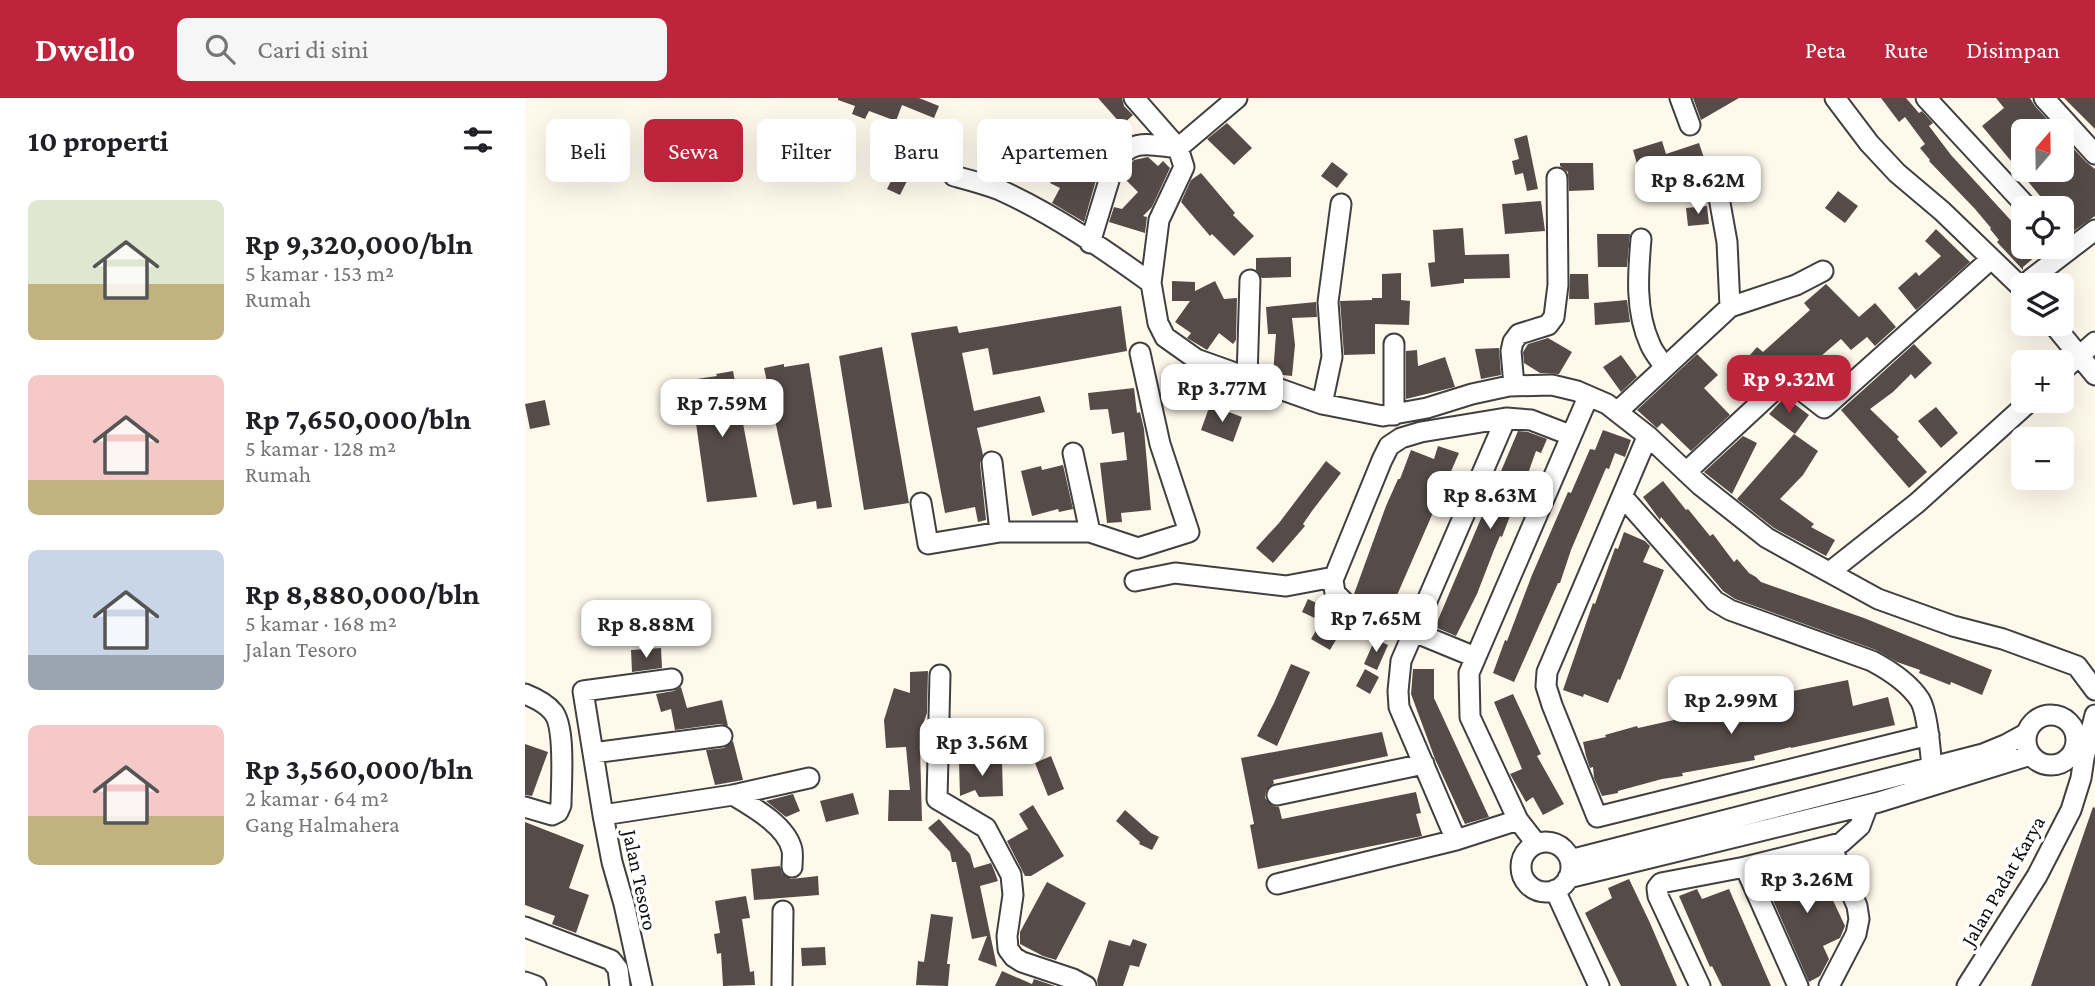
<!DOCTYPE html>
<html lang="id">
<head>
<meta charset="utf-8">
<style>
	:root { --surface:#fff; --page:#f6f6f6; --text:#202124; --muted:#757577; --accent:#be243c }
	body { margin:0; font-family:"Crimson Pro",serif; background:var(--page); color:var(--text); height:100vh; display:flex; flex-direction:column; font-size:26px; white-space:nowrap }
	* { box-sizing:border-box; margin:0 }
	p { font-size:23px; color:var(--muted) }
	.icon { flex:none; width:38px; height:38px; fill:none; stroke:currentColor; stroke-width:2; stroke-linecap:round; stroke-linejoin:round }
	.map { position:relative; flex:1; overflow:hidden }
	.panel { display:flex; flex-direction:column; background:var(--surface); width:525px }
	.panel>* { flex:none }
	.guide { position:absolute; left:21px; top:21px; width:665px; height:63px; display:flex; gap:14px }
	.needle { width:46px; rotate:20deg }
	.buttons { position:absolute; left:1486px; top:21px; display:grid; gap:14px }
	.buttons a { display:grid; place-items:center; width:63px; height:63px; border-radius:10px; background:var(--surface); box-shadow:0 7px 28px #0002; font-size:35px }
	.price { position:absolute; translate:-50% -60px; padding:0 16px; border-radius:14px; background:#fff; color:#222; font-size:23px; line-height:46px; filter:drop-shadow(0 2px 4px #0008) }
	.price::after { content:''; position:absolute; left:50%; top:42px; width:21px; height:16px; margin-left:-10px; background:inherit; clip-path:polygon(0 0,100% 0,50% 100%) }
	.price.on { background:var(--accent); color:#fff }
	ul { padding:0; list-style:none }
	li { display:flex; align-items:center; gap:21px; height:175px; padding:0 28px }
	li span { display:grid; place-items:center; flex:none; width:196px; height:140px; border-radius:10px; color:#555 }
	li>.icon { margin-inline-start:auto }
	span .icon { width:84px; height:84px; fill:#fffc; stroke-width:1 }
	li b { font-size:30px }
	h2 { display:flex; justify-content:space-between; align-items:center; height:84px; padding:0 28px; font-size:30px }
	.chip { padding:0 24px; border-radius:10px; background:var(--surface); box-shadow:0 7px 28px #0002; font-size:24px; line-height:63px }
	.chip.on { background:var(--accent); color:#fff }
	header { display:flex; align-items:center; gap:42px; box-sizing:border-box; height:98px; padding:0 35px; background:var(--accent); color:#fff }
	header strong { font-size:33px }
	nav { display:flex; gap:38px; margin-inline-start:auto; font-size:24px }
	.search { width:490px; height:63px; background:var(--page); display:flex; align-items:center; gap:18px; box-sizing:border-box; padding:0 24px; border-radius:10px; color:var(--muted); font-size:26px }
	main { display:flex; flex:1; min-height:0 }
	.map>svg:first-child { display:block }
	.building { fill:#554c49 }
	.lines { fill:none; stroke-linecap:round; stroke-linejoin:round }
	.minor-casing { stroke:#404040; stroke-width:23 }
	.minor { stroke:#fff; stroke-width:19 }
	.labels { text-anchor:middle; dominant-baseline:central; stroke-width:7; stroke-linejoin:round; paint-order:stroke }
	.street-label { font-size:21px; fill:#0d0d0d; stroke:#fff }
</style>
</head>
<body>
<header>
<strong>Dwello</strong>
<div class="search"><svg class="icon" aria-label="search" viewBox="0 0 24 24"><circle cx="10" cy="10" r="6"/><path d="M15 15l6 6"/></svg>Cari di sini</div>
<nav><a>Peta</a><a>Rute</a><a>Disimpan</a></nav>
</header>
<main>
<section class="panel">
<h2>10 properti<svg class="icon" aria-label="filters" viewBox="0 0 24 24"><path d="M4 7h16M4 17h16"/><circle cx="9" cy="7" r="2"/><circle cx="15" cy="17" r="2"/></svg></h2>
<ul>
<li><span style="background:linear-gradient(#dfe7d0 60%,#c2b280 0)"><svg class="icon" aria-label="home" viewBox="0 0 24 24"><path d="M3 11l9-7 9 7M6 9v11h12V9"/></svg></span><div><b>Rp 9,320,000/bln</b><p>5 kamar · 153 m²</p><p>Rumah</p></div></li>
<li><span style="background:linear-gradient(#f6c9c9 75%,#c2b280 0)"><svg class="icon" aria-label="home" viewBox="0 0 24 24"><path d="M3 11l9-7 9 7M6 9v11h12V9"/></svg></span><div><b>Rp 7,650,000/bln</b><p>5 kamar · 128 m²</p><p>Rumah</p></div></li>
<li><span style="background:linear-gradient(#c9d6e8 75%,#9aa5b1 0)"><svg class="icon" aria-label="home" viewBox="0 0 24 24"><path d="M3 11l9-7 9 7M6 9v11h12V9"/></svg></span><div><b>Rp 8,880,000/bln</b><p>5 kamar · 168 m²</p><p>Jalan Tesoro</p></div></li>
<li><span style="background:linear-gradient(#f6c9c9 65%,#c2b280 0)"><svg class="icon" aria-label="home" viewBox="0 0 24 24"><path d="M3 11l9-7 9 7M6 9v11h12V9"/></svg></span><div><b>Rp 3,560,000/bln</b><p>2 kamar · 64 m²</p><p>Gang Halmahera</p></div></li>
</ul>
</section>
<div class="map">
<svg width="1570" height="888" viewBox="0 0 1570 888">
	<rect width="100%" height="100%" fill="#fff9ec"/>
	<path class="building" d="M313,0h81l20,8 -5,12 -32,-13 -6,16 -27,-10 -4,8 -13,-5 3,-8 -17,-6z
		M573,0h24l2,8 9,9 -11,10z
		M1168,0h46l-38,22z
		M1356,0h25l13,15 3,-2 11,12 -4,3 22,29 65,71 7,-5v26h24l-24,20v3l-26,-28 2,-2 -9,-11 1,-1 -16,-19 -46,-48 1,-1 -10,-12 5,-4 -20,-27 -6,5z
		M1471,0h34l5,8 23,25h-46l11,15v24h38v-35l25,27 9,7v47l-34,24v-27l6,-5h-17l-68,-82 22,-18z
		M1539,0h31v31z
		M702,25l25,25 -18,17 -27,-26z
		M1002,37l11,54 -11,2 -4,-18 -8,2 -3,-14 7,-2 -5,-20z
		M406,40l17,13 -12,15 -17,-13z
		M552,43l22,29 -15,52 -32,-19 8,-15 -10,-5 1,-2 -18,-9 8,-18 9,5z
		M1137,43l4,13 33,-11 10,30 -27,10 -2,-6 -36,11 -11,-38z
		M623,59l10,9 5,-5 7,7 -18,39 -9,9 4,1 -2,16 -36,-11 5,-15 8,2 16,-17 -15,-15 2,-7 9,-10z
		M807,64l16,12 -11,14 -16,-12z
		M375,65l13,6 -13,26 -13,-6z
		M1035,65h33l1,27 -25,1 -1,-19 -8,-6z
		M676,75l34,40 -2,2 21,21 -20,20 -22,-22 -2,2 -29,-34 10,-22z
		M1313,93l20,15 -13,17 -20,-15z
		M1016,103l4,30 -40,3 -3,-30z
		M1182,108l2,18 -21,2 -2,-18z
		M938,130l2,27 44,-1 1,24 -46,1v4l-33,4 -3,-24 7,-1 -2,-32z
		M1411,131l34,33 -54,48 -18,-22 18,-16 3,4 22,-20 -16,-15z
		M1072,136h33l-3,33h-29z
		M766,159v20l-29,1 -6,-8v-12z
		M876,175v27l9,1 -1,24 -34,-1v30l-31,1 -4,-54 32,-1v-2h10v-24z
		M1045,176h18l1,25h-20z
		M647,183l23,1v9l20,-10 9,18 13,-1 -1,42 -3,4 -14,-11 -12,17 -20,-12 4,-5 -16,-11 15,-21h-18z
		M1301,186l33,33 16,-14 21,24 -21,19 -8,-9 -16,13 -10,-11 -20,17 19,22 -17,14 -19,-21 -5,2 -14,-16 -21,23 -21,-17 14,-16 6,5 47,-42 -6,-7z
		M1102,202l3,22 -35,3 -1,-22z
		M791,204l1,15 -25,1 3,27 -3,31 -19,-2 3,-40h-8l-2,-27z
		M596,208l6,45 -134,24 -5,-27 -26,5 12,58 66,-15 5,16 -68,16 6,27 -3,8 6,57 -8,2 -3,-15 -30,6 -34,-180 46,-7 2,7z
		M1023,240l24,14 -13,22 -19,-1 -16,-10 -1,-11 5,-8z
		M1389,246l18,19 -17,16 -4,-5 -18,18 -23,17 29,28 -2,2 30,33 -18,16 -68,-78z
		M357,249l27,156 -45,7 -25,-154z
		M974,250l2,27 -20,4 -6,-30z
		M892,252l1,16 27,-9 10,30 -49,12v-48z
		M1172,256l21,21 -14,13 26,27 -39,36 -29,-28 -5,5 -20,-18z
		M1096,257l16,22 -16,15 -18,-25z
		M284,265l23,144 -15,2 -1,-8 -23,4 -29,-137 20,-4v3z
		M208,273l24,126 -50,5 -17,-122 27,-4 -1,-2z
		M682,278l17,6 -7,21 -18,-7z
		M609,290l3,25 3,-1 4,17 7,81 -30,3 1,9 -15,1 -7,-60 27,-3 -3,-28 -12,2 -4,-25 -18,1 -2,-17z
		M1260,299l24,18 -14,19 -26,-20z
		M20,302l5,25 -20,4 -5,-25z
		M685,307l32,12 -9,25 -32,-12z
		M1411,309l22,26 -17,15 -23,-27z
		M1078,332l28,10 -6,17 -10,-4 -6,16 -3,-1 -35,82 -11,33h-2l-44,99 -21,-9 12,-33 2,1 25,-66 36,-83 3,1 19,-44 5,1z
		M993,333l10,1 19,7 -6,14 -5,-2 -16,45 -2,-1 -16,42 -2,-1 -6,14 -17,44 -21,42 -21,-9z
		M1269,336l24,17 -15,24 -23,24 34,25 -3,3 24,13 -9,16 -52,-28 -37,-29z
		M1218,338l14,7 -25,51 -28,-22z
		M913,348l21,7 -68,156 -37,-15 32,-88 12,-27h2l11,-29 23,9z
		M801,363l15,12 -29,38 -9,13 2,2 -32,37 -17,-15 23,-25z
		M538,367l10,44 -14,3 -1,-3 -26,7 -11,-45 20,-5 1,4z
		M1138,383l23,29 2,-1 22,27 3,-2 21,28 3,-3 12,14 7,4 5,5 103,36 128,52 -10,25 -31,-13 -1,3 -31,-12 1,-3 -23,-8 -21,-12 -141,-51 -12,-8 -62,-74 -1,3 -17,-23z
		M1099,434l21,9 5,5 -7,16 21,8 -44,110 -2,-1 -10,24 -24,-9 -1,3 -20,-7 30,-87 2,1 20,-56 3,1z
		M783,501l17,8 -6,13 -17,-8z
		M151,518h15v16l-15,1z
		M799,519l19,11 -13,22 -19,-11z
		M850,541l13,6 -11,25 -13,-6z
		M136,550l1,20 -30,4 -1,-22z
		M766,566l19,8 -33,74 -20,-10 17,-33z
		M840,571l14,8 -9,17 -14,-8z
		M888,571h21v29l55,119 -24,7 -30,-65 -24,-65z
		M403,573l-1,42 -5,14 4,1v20h-6l2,73h-34l1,-31h21l-4,-43 -20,1 -2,-28 10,-32 16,5v-21z
		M1323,582l5,26 35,-9 7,28 -104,23v-1l-37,9 1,4 -73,13 1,3 -21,3 -44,12v2l-16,3 -8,-18 -1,-11 -3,1 -4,-12 -3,-14 23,-5 -1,-2 32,-9 1,2 72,-16 30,-9 1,2 37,-11z
		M156,589l6,21 35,-8 6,26 -8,-2 -45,6 -4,-21 -10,3 -5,-18 18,-3z
		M988,596l28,60 -4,2 27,48 -21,11 -10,-18 -7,5 -16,-28 12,-5 -28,-67z
		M857,634l6,24 -115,24 1,3 -8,8 -1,7 8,8 6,1 3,12 134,-27 5,21 -5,1 6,22 -164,33 -8,-44 4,-1 -13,-66z
		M208,643l10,39 -28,5 -9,-35 18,-2z
		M0,646l23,8 -16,44 -7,-1z
		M526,658l13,33 -16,7 -13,-33z
		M477,663l1,35 -24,1 -4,-7 -15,6 -1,-34z
		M328,695l6,21 -33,8 -6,-21z
		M268,696l7,17 -14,6 -20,-16z
		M508,707l31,51 -33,20h-6l-18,-35 21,-12 -9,-15z
		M1568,709l2,1v178h-64z
		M600,712l26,23 8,4 -7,13 -13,-6 1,-2 -24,-21z
		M414,721l31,35 4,14 17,-5 3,7 4,11 -18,5 17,81 -19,-7 9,-24 -15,3 -16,-77h-4l-2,-10 -22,-24z
		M0,724l59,23 -15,43 20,7 -13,38 -24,-9 3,-8 -30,-11z
		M1296,767l9,29 15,32 -5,12 -17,8 6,13 -9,17 -11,6 -47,-107 23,-5 3,7z
		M255,768l2,7 9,6 27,-3 1,19 -65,5 -3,-31z
		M1104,781l21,44 27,63h-56l-36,-73 27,-15 -4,-10z
		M522,784l39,21 -30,57 -13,-4 -23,-12v-12z
		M1172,791l5,10 27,-10 42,97h-49l-10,-20 -2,1 -31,-71z
		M221,798l4,22 -8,1 8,53 4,-1 1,14 -32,1 -2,-33 -4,1 -3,-20 6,-1 -5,-32z
		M406,816l22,3 -6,47h3l-2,22 -32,-1 2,-24 6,1z
		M608,841l14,5 -8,23 -9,-2 -7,21h-25l-1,-6 12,-40 21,6z
		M300,849l1,18 -24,1 -1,-18z
		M477,873l30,13 2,-5 21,7h-60z"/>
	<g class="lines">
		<g class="minor-casing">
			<path id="minor" d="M609,0l44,50
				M712,0l-59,50 6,19 -25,53 -8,63 7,40 7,14 31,22 126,45 61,12 44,-8 45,-14 37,-8 43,-1 25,6 30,13 41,32 52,49 67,53 111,61 75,27 50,13 74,27 18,24
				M1155,0l10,27
				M1310,0l34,45 28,30 45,38 81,78
				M1401,0l102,110
				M1519,0l51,56
				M429,78c15,4 31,8 46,14 53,24 104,59 151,93
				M1193,94l9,50 3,65
				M1116,141c-3,35 -6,72 9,105 3,8 10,16 15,23
				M565,145l24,-79c18,-27 36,-19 64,-16
				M1506,181l64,-49
				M1528,226l42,51
				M869,246v71
				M1536,274l34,-30
				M722,280l3,-98
				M989,288l-3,-35 2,-9 6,-8 29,-9 6,-8 4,-32 -1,-107
				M797,306l10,-47 -4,-55 13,-98
				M1092,314l113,-105 66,-22 27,-14
				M1120,344l-98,230 -1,14 6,19 45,112 332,-82
				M548,355l17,79
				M467,364l8,70
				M1161,374l98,-91 8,2 32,25 167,-149
				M1098,399l92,104 15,9 142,51c17,9 37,22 48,39 8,14 10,50 12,67
				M396,405l7,41 72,-12h90l48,16 51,-16 -29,-88 -20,-91
				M1306,473l86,-68 113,-102
				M610,483l40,-8 111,13 48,-9
				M950,559l-129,-53 -11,-11 -2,-13 49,-120 7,-14 12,-8 20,-6 85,-14 25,2 39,15
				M415,577l-3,124 49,29 25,47 2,20 -6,41 1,13 6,8 8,5 51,17 13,7
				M0,596c10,4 21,9 28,18 13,15 8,72 8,93l-3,7 -6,3 -27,-8
				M1501 642a25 25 0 1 1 50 0a25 25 0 1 1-50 0Z
				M68,655l129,-17
				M208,697c20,12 54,31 59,55 1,5 0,12 0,17
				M752,697l147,-31
				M78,717l-20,-124 89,-12
				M931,742l-57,-133 -1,-16 3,-30 105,-243
				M996 769a25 25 0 1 1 50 0a25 25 0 1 1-50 0Z
				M1011,745l-18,-23 -48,-103 -1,-44 116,-269
				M1045,762l413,-106 22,-9 22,-12
				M1220,769l53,119
				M1043,780l311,-76 152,-47
				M752,786l179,-44 62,-20
				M1030,792l44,96
				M0,829l86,33 7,9 2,17
				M0,884l11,4
				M117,888l-18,-82 -12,-42 -9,-47 130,-20 76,-17
				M257,888l1,-75
				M1175,888l-42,-90 -1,-8 4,-5 84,-16 96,-24 19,-17 8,-21
				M1304,888l27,-52 3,-15 -2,-13 -26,-60
				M1442,888l70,-110 34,-66 10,-32 3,-20 11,-43"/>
		</g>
		<use href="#minor" class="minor"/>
	</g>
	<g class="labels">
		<g class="street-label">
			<text transform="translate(115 782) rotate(78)">Jalan Tesoro</text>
			<text transform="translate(1478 783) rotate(-60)">Jalan Padat Karya</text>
		</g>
	</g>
</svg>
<div class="buttons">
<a><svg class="needle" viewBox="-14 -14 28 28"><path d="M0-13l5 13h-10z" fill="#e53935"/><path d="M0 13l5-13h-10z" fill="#757577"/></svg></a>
<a><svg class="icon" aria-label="locate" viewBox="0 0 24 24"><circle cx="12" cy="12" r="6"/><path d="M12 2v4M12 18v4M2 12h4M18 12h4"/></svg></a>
<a><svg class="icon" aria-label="layers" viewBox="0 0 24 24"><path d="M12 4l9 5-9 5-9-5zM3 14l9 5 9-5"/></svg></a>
<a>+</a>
<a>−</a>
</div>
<b class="price" style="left:1173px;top:118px">Rp 8.62M</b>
<b class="price on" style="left:1264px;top:317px">Rp 9.32M</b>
<b class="price" style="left:697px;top:326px">Rp 3.77M</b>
<b class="price" style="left:197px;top:341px">Rp 7.59M</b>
<b class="price" style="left:965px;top:433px">Rp 8.63M</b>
<b class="price" style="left:851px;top:556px">Rp 7.65M</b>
<b class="price" style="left:121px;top:562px">Rp 8.88M</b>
<b class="price" style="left:1206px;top:638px">Rp 2.99M</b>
<b class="price" style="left:457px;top:680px">Rp 3.56M</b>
<b class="price" style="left:1282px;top:817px">Rp 3.26M</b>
<div class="guide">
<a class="chip">Beli</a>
<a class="chip on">Sewa</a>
<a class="chip">Filter</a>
<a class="chip">Baru</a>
<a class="chip">Apartemen</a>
</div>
</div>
</main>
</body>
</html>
